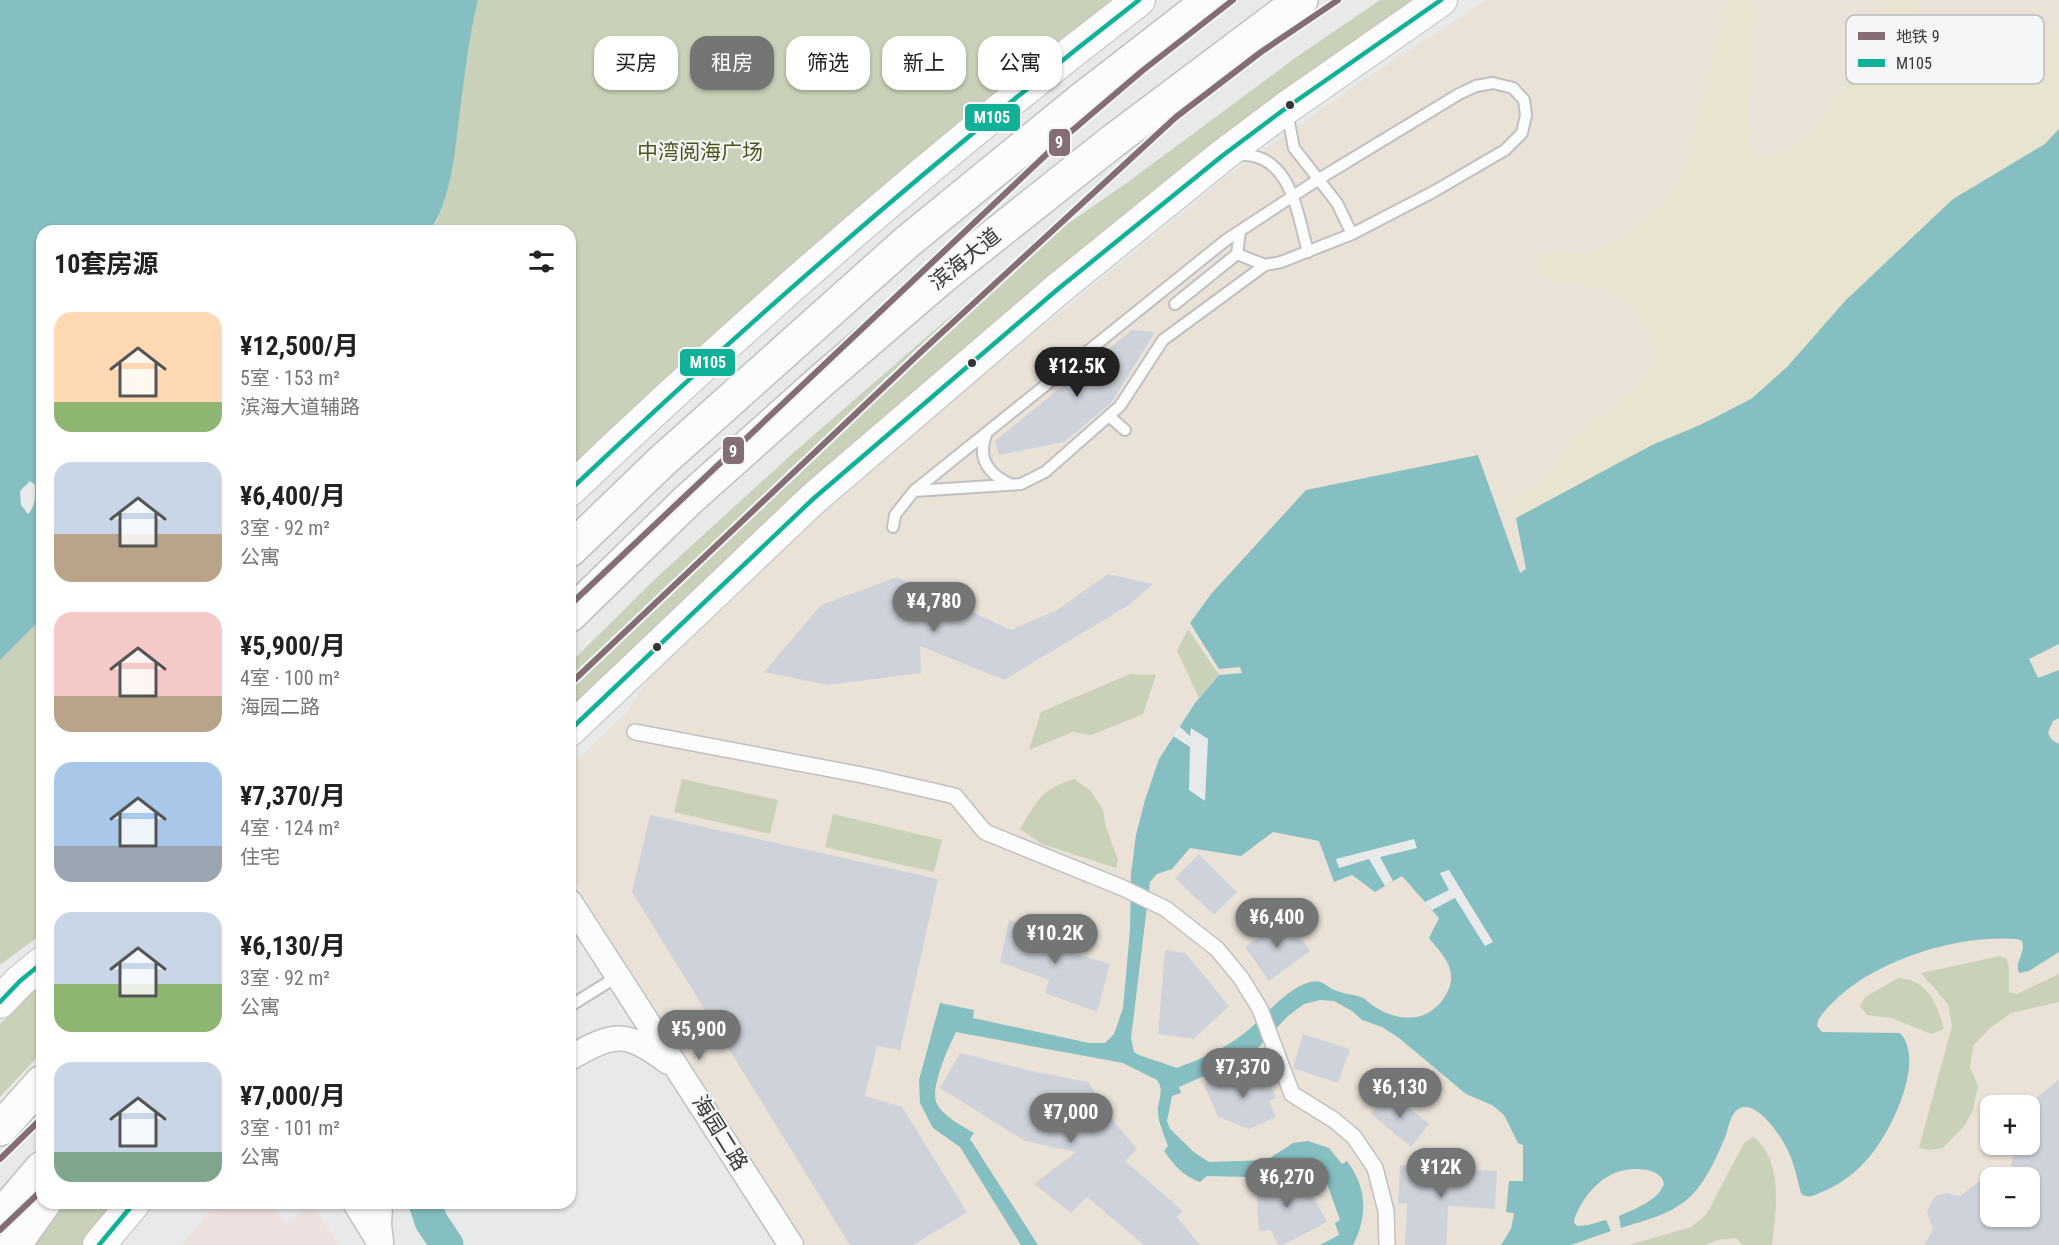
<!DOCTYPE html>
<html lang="zh">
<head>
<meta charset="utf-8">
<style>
	:root { --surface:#fff; --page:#f6f6f6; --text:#222; --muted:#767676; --accent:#747575 }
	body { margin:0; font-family:"Roboto Condensed","Noto Sans SC",sans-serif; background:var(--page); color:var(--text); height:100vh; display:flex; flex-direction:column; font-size:22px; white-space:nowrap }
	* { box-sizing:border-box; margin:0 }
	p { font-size:20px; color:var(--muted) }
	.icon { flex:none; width:33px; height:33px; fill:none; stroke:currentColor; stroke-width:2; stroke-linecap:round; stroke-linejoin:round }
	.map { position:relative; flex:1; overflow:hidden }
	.drawer { position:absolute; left:36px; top:225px; width:540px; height:984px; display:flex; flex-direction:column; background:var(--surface); border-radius:18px; box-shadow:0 2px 4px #0004 }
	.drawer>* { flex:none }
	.hud { position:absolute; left:594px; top:36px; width:570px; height:54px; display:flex; gap:12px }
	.buttons { position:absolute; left:1980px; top:1095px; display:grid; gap:12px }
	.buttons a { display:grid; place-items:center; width:60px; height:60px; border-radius:12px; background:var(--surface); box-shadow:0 2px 4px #0004; font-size:30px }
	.price { position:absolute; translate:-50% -51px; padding:0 14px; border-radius:21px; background:var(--accent); color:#fff; font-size:20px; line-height:39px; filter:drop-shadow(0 2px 3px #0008) }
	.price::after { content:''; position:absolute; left:50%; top:36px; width:18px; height:14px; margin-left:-9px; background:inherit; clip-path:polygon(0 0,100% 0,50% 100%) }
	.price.on { background:#222; color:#fff }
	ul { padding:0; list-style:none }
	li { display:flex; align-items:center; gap:18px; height:150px; padding:0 18px }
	li span { display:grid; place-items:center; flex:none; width:168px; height:120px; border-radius:18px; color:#555 }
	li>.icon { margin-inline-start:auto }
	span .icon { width:72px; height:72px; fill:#fffc; stroke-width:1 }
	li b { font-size:26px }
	h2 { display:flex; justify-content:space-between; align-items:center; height:72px; padding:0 18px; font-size:26px }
	.tag { padding:0 21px; border-radius:18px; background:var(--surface); box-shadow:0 2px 4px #0004; font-size:21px; line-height:54px }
	.tag.on { background:var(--accent); color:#fff }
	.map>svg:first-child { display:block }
	.commercial { fill:#eae2d7; fill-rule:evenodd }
	.medical { fill:#eee0de }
	.green { fill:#c9d1b8 }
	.sand { fill:#e9e4cf }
	.water { fill:#85bfc2; fill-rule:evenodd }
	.pier { fill:#e8e9e9 }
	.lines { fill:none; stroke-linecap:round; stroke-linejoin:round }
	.river { stroke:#85bfc2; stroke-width:33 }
	.building { fill:#ced3db }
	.service-casing { stroke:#c0c0c1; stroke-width:14 }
	.pedestrian-casing { stroke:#c0c0c1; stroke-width:18 }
	.tertiary-casing { stroke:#c0c0c1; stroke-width:27 }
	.primary-casing { stroke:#c0c0c1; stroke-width:34 }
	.trunk-casing { stroke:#c0c0c1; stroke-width:36 }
	.service { stroke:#fcfcfc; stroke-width:10 }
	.pedestrian { stroke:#fcfcfc; stroke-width:15 }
	.tertiary { stroke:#fcfcfc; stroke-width:24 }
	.primary { stroke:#fcfcfc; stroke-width:32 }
	.trunk { stroke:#fcfcfc; stroke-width:33 }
	.bus-1-casing { stroke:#f5f6f8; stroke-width:9 }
	.bus-1 { stroke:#10b196; stroke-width:4.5 }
	.metro-1-casing { stroke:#f5f6f8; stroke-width:10 }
	.metro-1 { stroke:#846e74; stroke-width:6 }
	.bus-dot { fill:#363637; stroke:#f5f6f8; stroke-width:2 }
	.labels { text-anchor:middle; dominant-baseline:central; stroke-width:4.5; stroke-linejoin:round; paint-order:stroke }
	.park-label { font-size:21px; fill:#4a5718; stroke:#f5f6f8 }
	.street-label { font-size:21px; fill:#363637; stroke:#f5f6f8 }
	.key { fill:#f5f6f8; stroke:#bcbcbe; stroke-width:1.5 }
	.key-label { font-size:16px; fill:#363637 }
	.line-badge { stroke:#f5f6f8; stroke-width:2 }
	.badge-label { font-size:16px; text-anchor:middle; font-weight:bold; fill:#fff }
</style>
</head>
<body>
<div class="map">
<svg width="2059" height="1245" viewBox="0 0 2059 1245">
	<rect width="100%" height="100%" fill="#e8e9e9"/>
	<path class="commercial" d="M1486,0h573v1245h-1253l-236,-370v-109l57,-54 28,-43 172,-161 138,-118 265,-216 132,-93zM1990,1106h40v38h-40zM1990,1178h40v38h-40z"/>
	<path class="medical" d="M215,1203h56l14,21 28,-18 26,39h-157z"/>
	<path class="green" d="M478,0h641l-549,478v-247h-140l8,-12 31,-182z
		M1380,0h39l-849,712v-49l84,-83 138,-126 153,-133 105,-85 78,-54 170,-126z
		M42,618v316l-42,31v-305z
		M1188,629l31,46 -20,23 -22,-47z
		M1130,674l26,1 -13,39 -52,21 -18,-3 -44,18 12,-38z
		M682,779l96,21 -8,34 -96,-22z
		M1074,779l16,11 13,20 3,17 12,33 -2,8 -74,-24 -22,-15c18,-29 20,-39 54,-50z
		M833,814l109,26 -8,32 -109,-25z
		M2000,956l7,3 2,9v24l8,2 42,-20v28l-48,11 -22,16 -16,17 -3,21 8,19 -5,24 -8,15 -22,23 -14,2 -10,-2 33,-122 -4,-22 -27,-31z
		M1898,978c30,2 39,25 46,51l-13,5 -39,-16 -25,-3 -7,-9 5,-9z
		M42,982v70l-42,45v-73z
		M1753,1137c31,22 23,75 19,108h-30l-6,-7 -19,2 -11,5h-77l62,-18 15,-12 38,-72z
		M66,1203h57l-34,42h-57z"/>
	<path class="sand" d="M1728,0h23l3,12 -8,123 7,20 11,1 22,-4 25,-21 35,-43 40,-88h34l-1,43 12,29h33l64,-24 31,-23v104l-14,15 -92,55 -166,168 -36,32 -51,26 -48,20 -136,73 -2,-20 35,-21 25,-37 54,-45 29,-32 -4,-27 -23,-33 -29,-14 -50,-9 -11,-11v-11l6,-4h38l27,-10 25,-17 29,-25 20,-30z"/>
	<path class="water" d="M0,0h478c-9,36 -13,73 -18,110 -5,40 -8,87 -30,121h-388v387l-42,42zM30,481l5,4c0,12 1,20 -7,29l-7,-9 -1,-14z
		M2059,129v515l-30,15 9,19 21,-8v48l-6,3 -5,12 4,7 7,4v208l-30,19 -10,2c-5,-11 7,-20 3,-32l-5,-2c-59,-5 -143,21 -185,64 -6,7 -14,13 -15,23l5,6 78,1c26,27 -9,99 -30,123 -12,15 -30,29 -48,36 -8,3 -14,8 -21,1 -4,-15 -7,-31 -14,-44 -6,-14 -36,-58 -53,-36 -4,6 -6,15 -8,22 -9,21 -18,43 -34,60 -19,19 -46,25 -71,33l-2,-12c15,-7 39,-15 45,-32 -2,-9 -8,-12 -17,-14 -34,-6 -59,16 -72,47l-1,5 3,4 11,-1 18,-5 5,11 -40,14h-70l10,-16 3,-16 -8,-1 3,-31h14v-36l-5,-2 -14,-28 -12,-10 -26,-11 -67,-56 -17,-11 -20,-7 -10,-9 -18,-10 -14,-1 -16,4 -16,12 -34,36 -9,6 -66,29 2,6 -9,3 -5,25 3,8 25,24 14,9 58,-2 26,-17 15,-2 21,7 13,16 5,-3c20,26 21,55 6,84h-33l19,-10 -4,-12 5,-3 -15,-42 -5,1 -4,-6 -69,4 -40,-1 -7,6c-17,-6 -26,-17 -36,-31l4,-5c-4,-12 -11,-25 -10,-38 1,-10 6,-19 -1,-28l-34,-17 -167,-31c-7,14 -27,57 -19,72 7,13 25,22 37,29l-4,6 68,106h-17l-61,-98 -27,-19 -13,-25 -1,-23 21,-77 34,7 -1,8 116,25h16l9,-9 9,-26 7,-78 1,-56 5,-39 9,-35 14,-41 36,-56 24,-28 23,-2 -2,-6 -21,2 -29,-46 21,-29 95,-104 172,-35 42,118 6,-4 -10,-51 136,-73 48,-20 51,-26 36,-32 59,-67 107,-101 92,-55zM1273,832l46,9 15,41 18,-7 23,17 27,-16 37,42 -10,20c10,13 24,25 22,43 -2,11 -8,20 -16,27 -18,15 -41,11 -60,-1 -5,-3 -9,-8 -14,-10 -9,-3 -18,-3 -27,-7 -9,-5 -13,-11 -24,-8 -27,8 -46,37 -68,53 -19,15 -42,24 -65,33l-38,-13 -5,-3 -3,-14 19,-156 7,-8 15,-5 18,-21 51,8z"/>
	<path class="pier" d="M1179,726l11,10 1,-8 17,11 -3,62 -16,-11 1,-43 -17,-11z
		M1414,839l3,9 -37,9 13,24 -8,5 -16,-27 -30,9 -3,-9z
		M1449,870l44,72 -8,4 -30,-48 -23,12 -7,-8 24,-12 -9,-17z"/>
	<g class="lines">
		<path class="river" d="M425,1203l6,18 16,24"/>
	</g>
	<path class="building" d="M1132,330l23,2 -44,71 -47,39 -65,13 -4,-14z
		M1108,574l45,10 -24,21 -125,75 -84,-34 1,27 -93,12 -64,-13 57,-67 76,-28 114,53 46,-20z
		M650,815l288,64 -38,171 -23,-4 -12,50 37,11 65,105 -54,33h-63l-218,-353z
		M1199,854l38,38 -23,23 -39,-37z
		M1286,918l24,33 -41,30 -24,-34z
		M1009,920l55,16 -4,13 50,15 -13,48 -52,-19 4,-13 -49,-18z
		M1165,950l20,3 44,53 -35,33 -36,-5z
		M1303,1034l47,15 -12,34 -45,-15z
		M960,1053l71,18 57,11 27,41 22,26 -12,12 58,50 -6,6 23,28h-56l-57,-48 -16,16 -37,-29 42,-32 -51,-11 -85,-53z
		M1264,1070l12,28 -7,3 7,16 -27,12 -31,-12 -14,-32 29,-13 4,10z
		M2059,1080v165h-135l9,-15 -6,-18 5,-12 4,-4 10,-3 14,3 30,-23v43h40v-38h-21l6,-34h15v-16l4,-3 -6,-21z
		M1389,1092l40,32 -18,23 -40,-33z
		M1400,1165l97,6 -2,38 -47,-3 -2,39h-41l2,-41 -9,-1z
		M1303,1178l24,44 -44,23h-5l-7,-15 -12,1 -3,-50z"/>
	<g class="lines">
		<g class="service-casing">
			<path id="service" d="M1493,83l20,5 11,12 2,15 -4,18 -17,17 -72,42 -81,42 -71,28 -16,3 -102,75 -43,66 -75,66 -24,12 -107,7 312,-251 93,-61 140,-85 17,-8z
				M1287,112l7,36 43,55 15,31
				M1237,155c54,-4 60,58 71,97
				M1240,231l-3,23 28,11
				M1175,304l62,-50
				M1109,416l16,14
				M986,435c-9,23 2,39 24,49
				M893,527l2,-12 19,-24
				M570,1006l48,-30"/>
		</g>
		<g class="pedestrian-casing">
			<path id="pedestrian" d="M635,732l232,44 88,20 30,36 138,56 43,21 51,40 24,29 19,31 32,85 42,26 20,17 21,31 11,43 1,34"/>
		</g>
		<g class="tertiary-casing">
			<path id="tertiary" d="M570,902l221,343
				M570,1058c44,-26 57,-27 98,4
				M355,1203l26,42
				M380,1203l-1,22 2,17"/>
		</g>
		<g class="primary-casing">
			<path id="primary" d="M570,490c181,-173 370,-338 569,-490
				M570,730l243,-231 245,-210 164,-133 64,-48 155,-108
				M0,1002l20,-21 22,-18
				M99,1245l35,-42"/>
		</g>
		<g class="trunk-casing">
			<path id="trunk" d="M570,550l91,-88 246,-220 174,-142 129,-100
				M570,615l118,-115 132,-118 122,-105 171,-136 188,-141
				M0,1129l42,-47
				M0,1217l42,-49
				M14,1245l30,-42"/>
		</g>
		<use href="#service" class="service"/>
		<use href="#pedestrian" class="pedestrian"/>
		<use href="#tertiary" class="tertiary"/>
		<use href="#primary" class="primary"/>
		<use href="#trunk" class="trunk"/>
		<g class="bus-1-casing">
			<path id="bus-1" d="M570,490c182,-172 371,-336 569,-490
				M570,730l243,-231 245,-210 164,-133 64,-48 155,-108
				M0,1002l20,-21 22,-18
				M99,1245l35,-42"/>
		</g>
		<use href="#bus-1" class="bus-1"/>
		<g class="metro-1-casing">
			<path id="metro-1" d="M570,605l497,-470 75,-64 91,-71
				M570,684l353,-334 253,-233 85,-65 77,-52
				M0,1159l42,-41
				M0,1230l42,-40"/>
		</g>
		<use href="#metro-1" class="metro-1"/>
	</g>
	<g class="bus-dot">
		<circle cx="1290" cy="105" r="5"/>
		<circle cx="972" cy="363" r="5"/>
		<circle cx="657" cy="647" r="5"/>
	</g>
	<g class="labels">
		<g class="park-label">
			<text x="700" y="152">中湾阅海广场</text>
		</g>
		<g class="street-label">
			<text transform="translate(965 259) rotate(-39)">滨海大道</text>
			<text transform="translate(720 1133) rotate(58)">海园二路</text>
		</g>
	</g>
	<rect x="1846" y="15" width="198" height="69" rx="9" class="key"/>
	<rect x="1858" y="32" width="27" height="8" fill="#846e74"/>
	<rect x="1858" y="59" width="27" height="8" fill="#10b196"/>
	<g class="key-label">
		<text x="1896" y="42">地铁 9</text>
		<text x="1896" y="69">M105</text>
	</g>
	<g class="line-badge">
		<rect x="964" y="103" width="57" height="29" rx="6" fill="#10b196"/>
		<rect x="1048" y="128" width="23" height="29" rx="6" fill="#846e74"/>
		<rect x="679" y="348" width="57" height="29" rx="6" fill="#10b196"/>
		<rect x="722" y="436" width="23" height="29" rx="6" fill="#846e74"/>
	</g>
	<g class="badge-label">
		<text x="992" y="123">M105</text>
		<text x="1059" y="148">9</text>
		<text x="708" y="368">M105</text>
		<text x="733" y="457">9</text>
	</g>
</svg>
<div class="buttons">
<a>+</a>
<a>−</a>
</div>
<b class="price on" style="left:1077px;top:398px">¥12.5K</b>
<b class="price" style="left:934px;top:633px">¥4,780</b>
<b class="price" style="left:1277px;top:949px">¥6,400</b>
<b class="price" style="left:1055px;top:965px">¥10.2K</b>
<b class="price" style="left:699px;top:1061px">¥5,900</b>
<b class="price" style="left:1243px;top:1099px">¥7,370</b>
<b class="price" style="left:1400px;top:1119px">¥6,130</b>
<b class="price" style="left:1071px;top:1144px">¥7,000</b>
<b class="price" style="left:1441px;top:1199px">¥12K</b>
<b class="price" style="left:1287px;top:1209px">¥6,270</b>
<div class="hud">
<a class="tag">买房</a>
<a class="tag on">租房</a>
<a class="tag">筛选</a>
<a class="tag">新上</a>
<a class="tag">公寓</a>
</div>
<section class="drawer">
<h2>10套房源<svg class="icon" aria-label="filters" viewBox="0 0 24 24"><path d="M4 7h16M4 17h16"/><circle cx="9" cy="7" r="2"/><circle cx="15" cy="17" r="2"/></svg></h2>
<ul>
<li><span style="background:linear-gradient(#ffd9b3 75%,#8fb573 0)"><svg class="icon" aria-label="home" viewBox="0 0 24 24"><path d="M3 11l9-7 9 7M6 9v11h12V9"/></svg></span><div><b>¥12,500/月</b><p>5室 · 153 m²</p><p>滨海大道辅路</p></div></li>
<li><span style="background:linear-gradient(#c9d6e8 60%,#b9a48a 0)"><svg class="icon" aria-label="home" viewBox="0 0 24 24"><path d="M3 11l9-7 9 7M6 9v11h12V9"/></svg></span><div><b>¥6,400/月</b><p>3室 · 92 m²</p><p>公寓</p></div></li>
<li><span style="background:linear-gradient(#f6c9c9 70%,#b9a48a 0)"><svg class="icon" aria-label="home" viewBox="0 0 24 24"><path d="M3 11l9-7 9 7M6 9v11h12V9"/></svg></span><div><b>¥5,900/月</b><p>4室 · 100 m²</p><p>海园二路</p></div></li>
<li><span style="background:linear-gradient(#a9c7e8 70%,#9aa5b1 0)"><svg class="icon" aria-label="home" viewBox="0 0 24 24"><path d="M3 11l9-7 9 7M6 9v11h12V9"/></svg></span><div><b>¥7,370/月</b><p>4室 · 124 m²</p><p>住宅</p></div></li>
<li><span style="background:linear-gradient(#c9d6e8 60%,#8fb573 0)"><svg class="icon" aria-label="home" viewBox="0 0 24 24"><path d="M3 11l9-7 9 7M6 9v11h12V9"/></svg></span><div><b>¥6,130/月</b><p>3室 · 92 m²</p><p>公寓</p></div></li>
<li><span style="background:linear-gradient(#c9d6e8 75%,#7fa58c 0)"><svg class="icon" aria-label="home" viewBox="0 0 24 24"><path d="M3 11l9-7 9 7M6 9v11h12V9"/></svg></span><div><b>¥7,000/月</b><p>3室 · 101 m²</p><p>公寓</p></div></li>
</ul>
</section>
</div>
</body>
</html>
